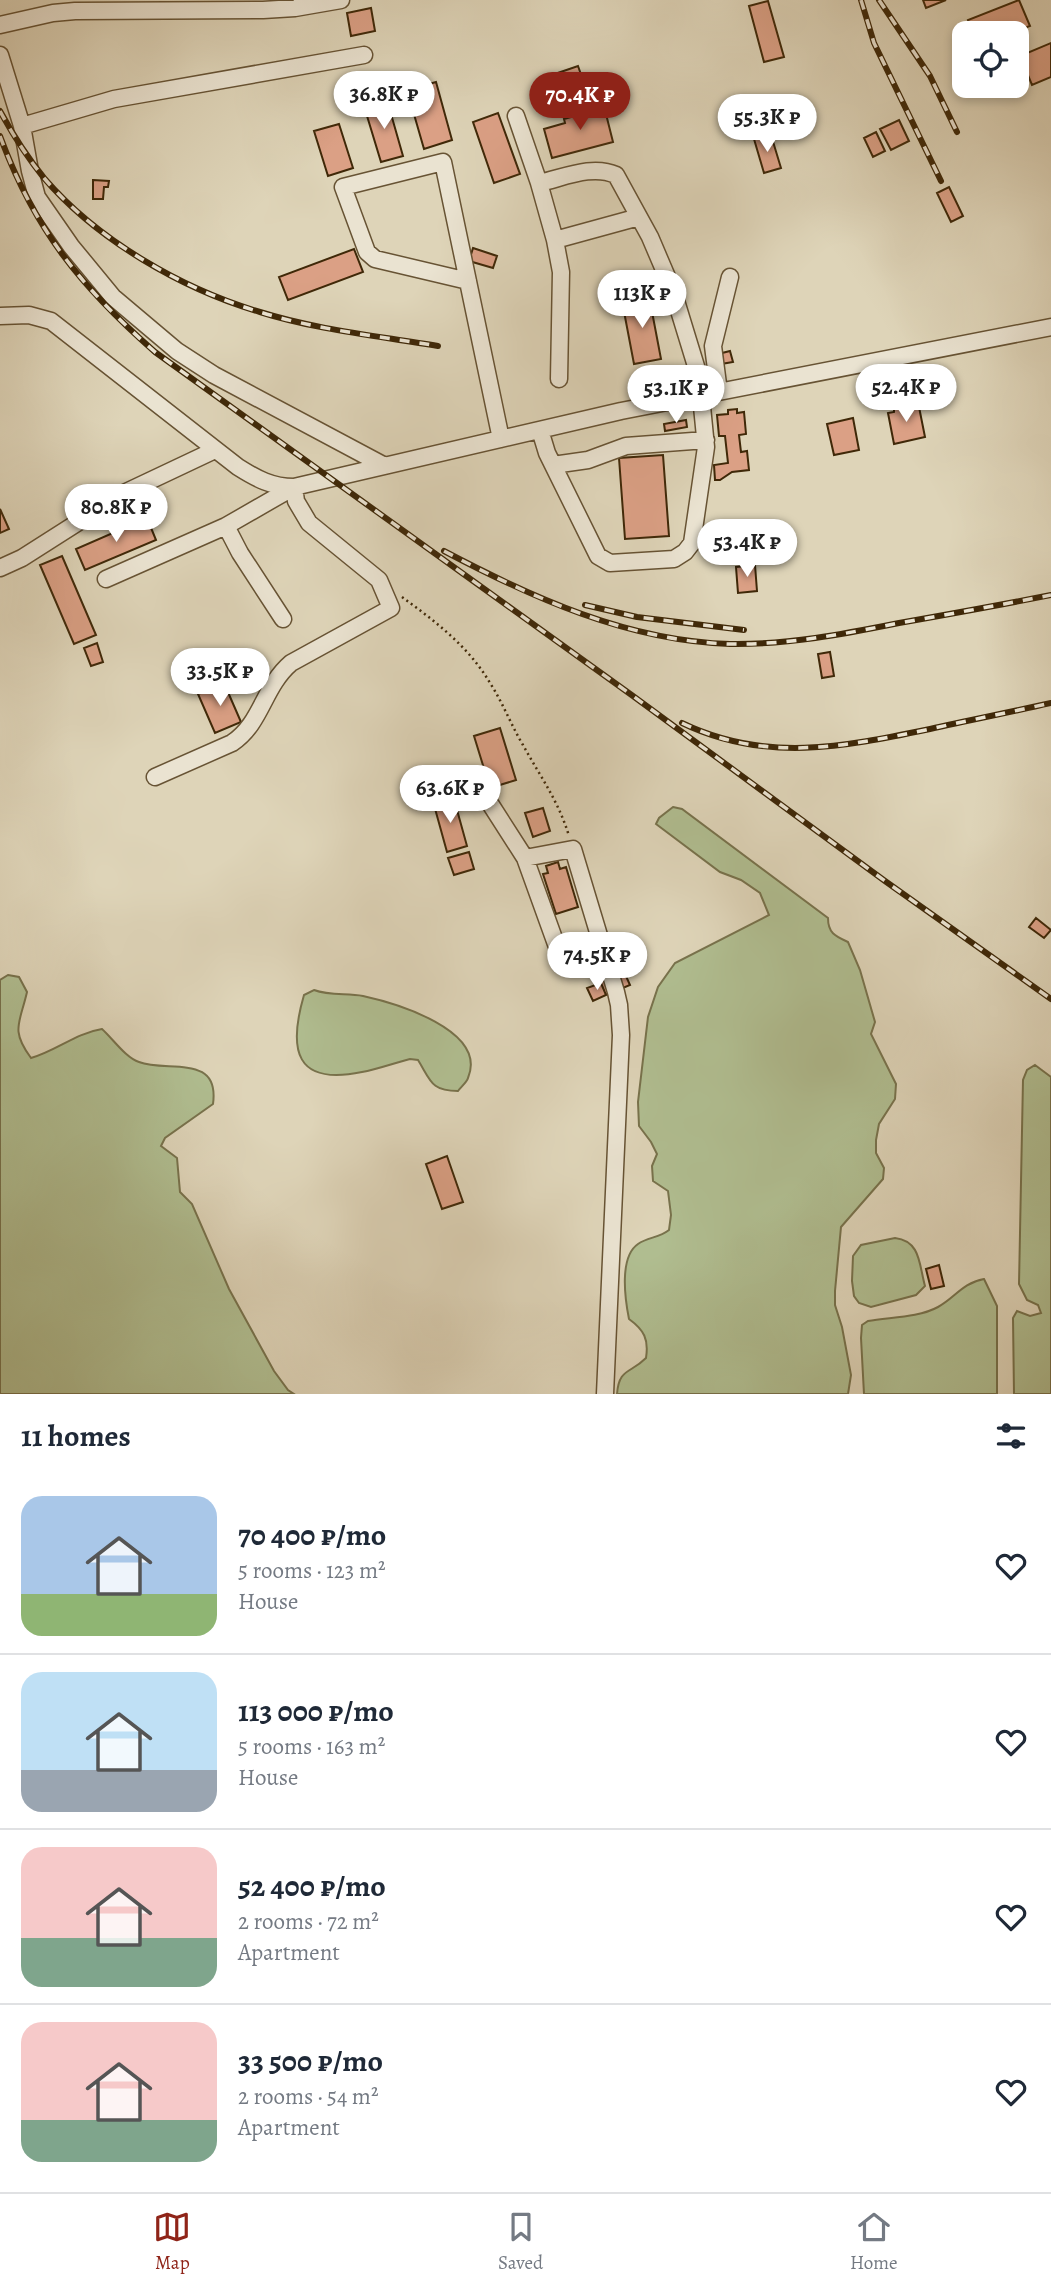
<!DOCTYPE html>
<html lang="en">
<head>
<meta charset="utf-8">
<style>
	:root { --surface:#fff; --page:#f2f2f3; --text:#1f2937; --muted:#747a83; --line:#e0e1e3; --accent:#8f2418 }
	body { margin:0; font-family:Alegreya,serif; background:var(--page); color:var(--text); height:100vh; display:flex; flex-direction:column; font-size:26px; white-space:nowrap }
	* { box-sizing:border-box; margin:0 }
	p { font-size:23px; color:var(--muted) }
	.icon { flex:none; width:38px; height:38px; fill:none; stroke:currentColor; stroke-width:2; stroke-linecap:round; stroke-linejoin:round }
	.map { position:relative; height:1394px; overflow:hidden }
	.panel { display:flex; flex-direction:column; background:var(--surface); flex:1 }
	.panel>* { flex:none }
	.controls { position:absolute; left:952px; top:21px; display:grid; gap:14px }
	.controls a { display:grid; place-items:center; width:77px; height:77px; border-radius:14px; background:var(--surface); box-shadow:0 4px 10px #0003; font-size:35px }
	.price { position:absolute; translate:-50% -60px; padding:0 16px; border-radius:24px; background:#fff; color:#222; font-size:23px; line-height:46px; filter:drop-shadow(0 2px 4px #0008) }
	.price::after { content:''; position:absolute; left:50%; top:42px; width:21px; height:16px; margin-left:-10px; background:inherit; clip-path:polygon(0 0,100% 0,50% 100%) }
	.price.active { background:var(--accent); color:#fff }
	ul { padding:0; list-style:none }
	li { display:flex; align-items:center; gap:21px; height:175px; padding:0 21px }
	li+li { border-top:2px solid var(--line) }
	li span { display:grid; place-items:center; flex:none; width:196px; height:140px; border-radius:21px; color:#555 }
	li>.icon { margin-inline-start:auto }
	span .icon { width:84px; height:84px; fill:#fffc; stroke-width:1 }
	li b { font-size:30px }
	h2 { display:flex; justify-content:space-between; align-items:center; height:84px; padding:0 21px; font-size:30px }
	.dock { display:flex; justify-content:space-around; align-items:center; height:98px; border-top:2px solid var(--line); background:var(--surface); font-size:19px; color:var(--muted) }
	.dock a { display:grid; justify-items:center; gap:4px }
	.dock .active { color:var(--accent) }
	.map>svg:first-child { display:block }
	.green { fill:#b0bd90; stroke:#78724c; stroke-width:2 }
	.building { fill:#dba085; stroke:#3f2808; stroke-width:2 }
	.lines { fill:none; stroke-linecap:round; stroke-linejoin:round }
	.minor-casing { stroke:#675334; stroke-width:19 }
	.path { stroke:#3f2808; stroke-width:2.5; stroke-dasharray:2 3.5; stroke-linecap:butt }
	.minor { stroke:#eae3d1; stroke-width:16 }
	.rail-casing { stroke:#3f2808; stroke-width:6 }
	.rail { stroke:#eae3d1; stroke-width:3.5; stroke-dasharray:10; stroke-linecap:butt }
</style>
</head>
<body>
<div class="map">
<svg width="1051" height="1394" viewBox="0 0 1051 1394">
	<rect width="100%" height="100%" fill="#ded4b8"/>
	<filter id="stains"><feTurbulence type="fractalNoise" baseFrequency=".00286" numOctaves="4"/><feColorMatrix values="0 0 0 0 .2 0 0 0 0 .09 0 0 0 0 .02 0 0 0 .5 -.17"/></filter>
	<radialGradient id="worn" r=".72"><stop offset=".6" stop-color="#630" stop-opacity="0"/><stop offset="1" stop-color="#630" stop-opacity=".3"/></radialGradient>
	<path class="green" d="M673,807l9,2 146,109c0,15 7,18 20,24l12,28 15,52 -4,12 25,50 -1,15 -16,25 -3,16v13l8,15 -1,11 -42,48 -6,64v14l7,22 9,48 -3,19h-231c2,-26 13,-20 29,-36 3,-19 -2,-28 -17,-39 -4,-20 -10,-62 9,-75 10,-7 21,-6 31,-14l2,-15 -3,-24 -15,-10 -1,-15 5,-12 -6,-12 -12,-16 -1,-24 10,-85 10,-30 17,-24 94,-48 -9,-22 -19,-13 -21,-8 -64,-48 3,-6z
		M8,975l11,2 8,15c-7,31 -17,38 4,66 25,-7 45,-25 71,-29 11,10 24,29 37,33 28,11 81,-9 74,42l-48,34 -4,8 16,12 3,34 12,12 37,85 45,82 14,19 6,4h-294v-414z
		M314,990c16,6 33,3 49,6 32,7 125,34 105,82 -1,4 -7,9 -10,13 -27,0 -27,-10 -40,-31l-8,-1c-16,4 -32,10 -48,13 -67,14 -74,-22 -58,-77z
		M1035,1065l16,12v317h-37l-1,-76 4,-7 13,5 11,-3 -3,-8 -11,-5 -8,-16 4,-204 4,-10z
		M895,1238c26,3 24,27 30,48l-9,9 -45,12 -12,-4 -5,-7 -2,-15 1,-25 8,-11z
		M984,1279l13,27v88h-133l-3,-56 1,-13 6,-4c21,-4 50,-3 70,-14 17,-9 24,-24 46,-28z"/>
	<path class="building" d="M923,0h23l-20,8z
		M1019,0l11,26 -19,7h-38l-5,-13z
		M768,1l16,56 -20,5 -15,-56z
		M371,8l4,23 -24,5 -4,-23z
		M1051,43v34l-19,8 -12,-29z
		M578,66l6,17 -30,10 -5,-17z
		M436,82l16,58 -28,9 -17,-59z
		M602,98l11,44 -61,16 -8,-29 21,-6 -1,-4 28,-8 -3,-9z
		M387,100l16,56 -22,6 -17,-56z
		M498,113l22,61 -26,9 -21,-61z
		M899,120l10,21 -18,9 -11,-21z
		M339,124l14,44 -25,8 -14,-45z
		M876,132l9,19 -12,6 -9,-19z
		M771,135l10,33 -17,5 -10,-34z
		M93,180l16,1 -1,6h-4l-1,12h-10z
		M949,187l14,29 -12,6 -14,-29z
		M473,248l24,8 -4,12 -24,-7z
		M354,249l9,23 -75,28 -9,-23z
		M649,296l12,63 -27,5 -12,-63z
		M730,351l3,11 -12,2 -3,-10z
		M912,405l1,3 6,-1 6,30 -31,7 -6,-31 6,-1v-4z
		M737,409v4l7,-1 2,22 -7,1 2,17 6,-1 2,19 -17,2 -12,8h-5l-1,-15 14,-2 -3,-27h-6l-2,-21 11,-1v-4z
		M853,418l6,32 -25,5 -7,-31z
		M686,420l1,7 -22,4 -1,-7z
		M663,455l6,81 -44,3 -6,-81z
		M0,509l9,20 -9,4z
		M147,518l9,22 -71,30 -9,-21z
		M62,556l34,79 -22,9 -34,-79z
		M755,565l2,26 -19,2 -2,-26z
		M97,643l6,19 -12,4 -7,-18z
		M830,652l4,24 -12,2 -4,-24z
		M224,683l17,39 -26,11 -17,-39z
		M500,728l16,52 -26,8 -16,-52z
		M463,776l7,21 -11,4 -7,-22z
		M454,799l13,47 -20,6 -13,-47z
		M543,808l7,23 -17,6 -8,-24z
		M469,852l5,17 -20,6 -6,-17z
		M558,862l2,7 6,-2 12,40 -22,7 -13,-40 5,-1 -2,-7z
		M1036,918l15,12 -7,8 -15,-11z
		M620,963l10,22 -24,10 -9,-21z
		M601,983l5,12 -13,6 -6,-13z
		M447,1156l16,46 -21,7 -16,-45z
		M939,1265l5,21 -13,3 -5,-20z"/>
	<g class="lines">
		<g class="minor-casing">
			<path id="minor" d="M0,25l53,-12 22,-2 188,-1 32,-2 46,-8
				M0,55l22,71 8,45 7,26 34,49 42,51 64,54 37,24 169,90
				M516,116l23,67c24,-5 53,-19 77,-8l34,62 23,54 26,85 7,71 -14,96 -7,9 -11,7 -64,4 -12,-7 -51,-103 -7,-23
				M22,126l92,-27 250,-44
				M539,183l16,57 6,32 -2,107
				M555,240l84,-23
				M468,281l-93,-22 -8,-7 -24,-65 100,-25 58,277
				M0,316l29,-1 22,6 187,146c19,12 34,20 56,20l327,-76 430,-84
				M719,392l-6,-46 17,-69
				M553,465l35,-5 38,-14 80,-6
				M226,526l14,27 43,66
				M0,568l22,-10 102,-65 91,-43
				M106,579l120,-53 68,-39 2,14 13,22 70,57 12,28 -100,55c-28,24 -29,60 -59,80l-77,34
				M491,805l34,53 48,-9 43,143 3,13 2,30 -16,359
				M525,858l31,86 51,17"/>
		</g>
		<path class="path" d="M402,597c33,24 67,50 88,86 13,20 21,42 33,62 18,33 35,55 46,91"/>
		<use href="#minor" class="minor"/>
		<g class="rail-casing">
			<path id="rail" d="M861,0l13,43 67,138
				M879,0l51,76 27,56
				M0,111c13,24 27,46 44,67 53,62 138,111 216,134 57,18 119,24 178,34
				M0,136c34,93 81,151 155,216l478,344 252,185 166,118
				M444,551c89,47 184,90 286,93 57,1 114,-10 169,-21 51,-9 101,-18 152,-28
				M585,605l52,12 107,13
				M682,723c83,40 161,24 248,6 40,-9 81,-17 121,-26"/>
		</g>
		<use href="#rail" class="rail"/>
	</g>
	<rect width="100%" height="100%" filter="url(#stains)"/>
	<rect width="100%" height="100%" fill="url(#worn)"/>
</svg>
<div class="controls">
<a><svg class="icon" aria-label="locate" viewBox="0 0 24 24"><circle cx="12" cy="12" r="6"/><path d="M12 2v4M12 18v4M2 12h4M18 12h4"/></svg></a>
</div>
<b class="price" style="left:384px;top:131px">36.8K ₽</b>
<b class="price active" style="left:580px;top:132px">70.4K ₽</b>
<b class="price" style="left:767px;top:154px">55.3K ₽</b>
<b class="price" style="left:642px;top:330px">113K ₽</b>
<b class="price" style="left:906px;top:424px">52.4K ₽</b>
<b class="price" style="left:676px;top:425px">53.1K ₽</b>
<b class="price" style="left:116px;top:544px">80.8K ₽</b>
<b class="price" style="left:747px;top:579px">53.4K ₽</b>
<b class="price" style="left:220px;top:708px">33.5K ₽</b>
<b class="price" style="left:450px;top:825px">63.6K ₽</b>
<b class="price" style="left:597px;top:992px">74.5K ₽</b>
</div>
<section class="panel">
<h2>11 homes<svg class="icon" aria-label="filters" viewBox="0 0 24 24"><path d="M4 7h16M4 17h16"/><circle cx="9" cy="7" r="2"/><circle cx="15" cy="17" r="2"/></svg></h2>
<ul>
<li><span style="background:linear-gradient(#a9c7e8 70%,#8fb573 0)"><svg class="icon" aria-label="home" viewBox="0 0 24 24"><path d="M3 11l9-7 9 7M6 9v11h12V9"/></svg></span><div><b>70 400 ₽/mo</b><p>5 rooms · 123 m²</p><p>House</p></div><svg class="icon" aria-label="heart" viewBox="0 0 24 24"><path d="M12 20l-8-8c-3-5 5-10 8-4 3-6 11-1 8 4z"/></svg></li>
<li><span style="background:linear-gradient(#bfe0f5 70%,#9aa5b1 0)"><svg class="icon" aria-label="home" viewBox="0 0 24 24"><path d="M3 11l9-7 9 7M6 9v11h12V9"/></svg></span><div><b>113 000 ₽/mo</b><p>5 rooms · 163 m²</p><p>House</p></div><svg class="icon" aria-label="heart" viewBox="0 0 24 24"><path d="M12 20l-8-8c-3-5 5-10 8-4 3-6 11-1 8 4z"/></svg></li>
<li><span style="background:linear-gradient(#f6c9c9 65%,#7fa58c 0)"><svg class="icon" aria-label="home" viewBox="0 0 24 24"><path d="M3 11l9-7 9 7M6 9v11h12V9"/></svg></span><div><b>52 400 ₽/mo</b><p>2 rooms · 72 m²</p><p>Apartment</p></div><svg class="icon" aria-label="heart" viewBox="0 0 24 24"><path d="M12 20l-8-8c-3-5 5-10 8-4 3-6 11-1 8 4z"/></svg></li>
<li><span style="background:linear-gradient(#f6c9c9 70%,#7fa58c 0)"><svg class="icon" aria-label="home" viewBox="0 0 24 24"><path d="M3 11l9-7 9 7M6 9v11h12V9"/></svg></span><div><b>33 500 ₽/mo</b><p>2 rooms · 54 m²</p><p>Apartment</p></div><svg class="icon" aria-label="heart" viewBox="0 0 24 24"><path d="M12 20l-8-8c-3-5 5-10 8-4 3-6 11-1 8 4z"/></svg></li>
</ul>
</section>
<nav class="dock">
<a class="active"><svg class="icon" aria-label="map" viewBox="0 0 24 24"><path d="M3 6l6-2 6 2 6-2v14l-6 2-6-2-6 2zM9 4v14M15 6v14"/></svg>Map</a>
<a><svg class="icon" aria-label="saved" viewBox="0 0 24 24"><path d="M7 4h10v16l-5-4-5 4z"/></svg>Saved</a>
<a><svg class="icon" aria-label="home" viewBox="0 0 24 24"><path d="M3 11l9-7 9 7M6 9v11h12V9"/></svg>Home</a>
</nav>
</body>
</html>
